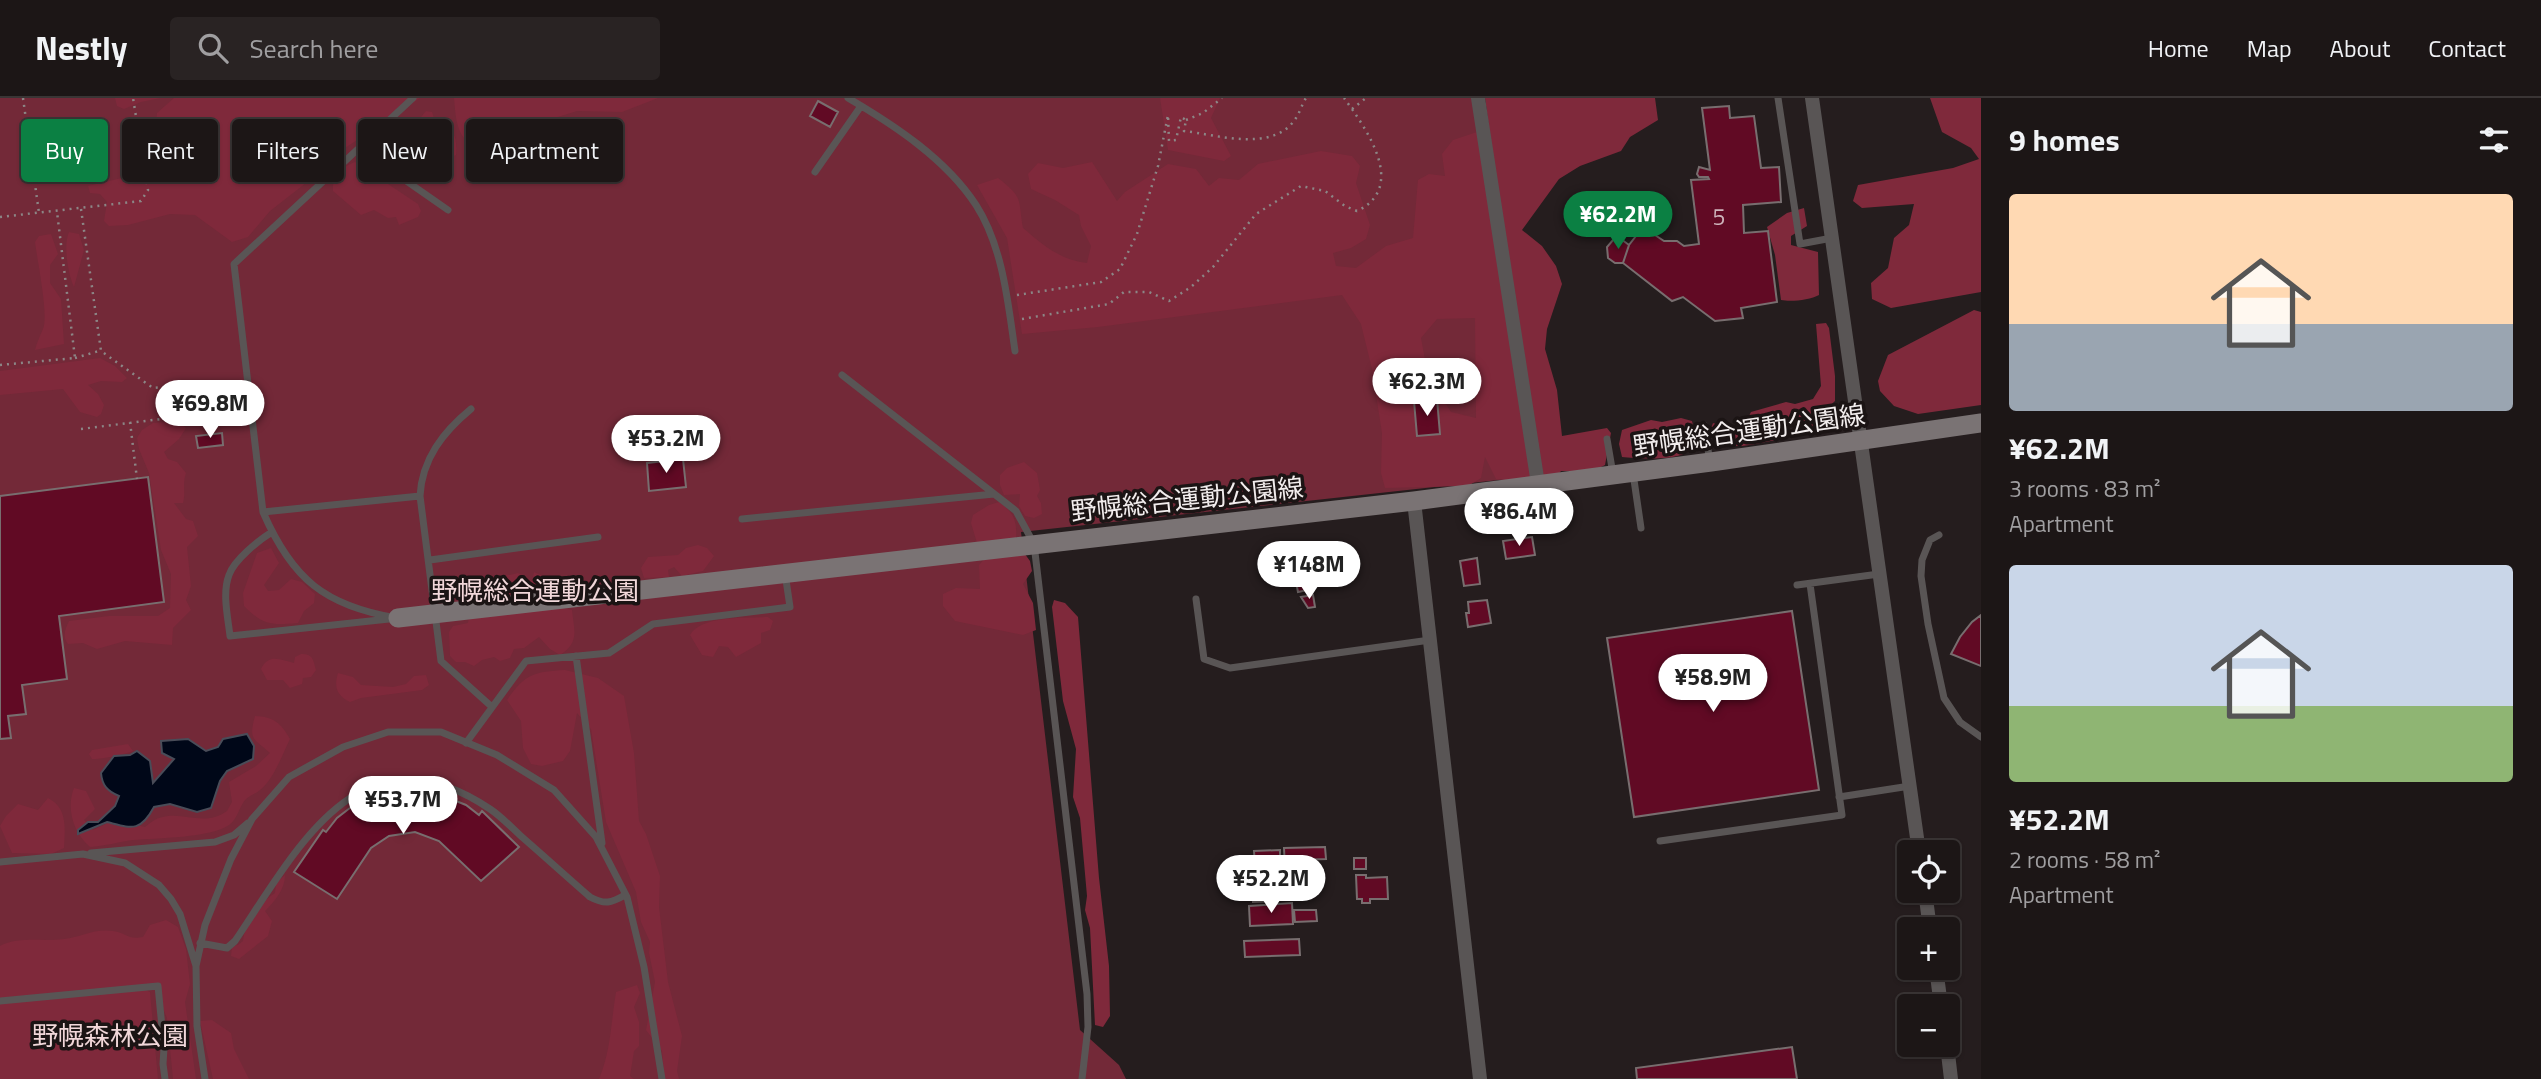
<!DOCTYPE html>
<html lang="en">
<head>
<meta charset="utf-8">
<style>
	:root { --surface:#1c1616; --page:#292323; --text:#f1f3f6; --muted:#a09fa1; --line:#3a3535; --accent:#0b8043 }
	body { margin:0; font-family:"Titillium Web","Noto Sans JP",sans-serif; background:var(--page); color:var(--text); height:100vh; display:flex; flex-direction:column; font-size:26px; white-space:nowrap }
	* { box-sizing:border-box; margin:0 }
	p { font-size:23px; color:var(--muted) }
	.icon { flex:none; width:38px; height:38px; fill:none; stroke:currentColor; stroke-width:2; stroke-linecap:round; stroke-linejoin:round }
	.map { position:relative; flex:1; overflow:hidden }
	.sheet { display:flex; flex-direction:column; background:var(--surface); width:560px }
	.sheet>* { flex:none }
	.banner { position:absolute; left:21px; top:21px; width:665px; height:63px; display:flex; gap:14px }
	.controls { position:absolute; left:1897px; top:742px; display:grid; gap:14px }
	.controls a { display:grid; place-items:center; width:63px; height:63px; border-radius:7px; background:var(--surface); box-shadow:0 2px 5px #0004,0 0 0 2px var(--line); font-size:35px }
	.price { position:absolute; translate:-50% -60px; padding:0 16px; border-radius:24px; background:#fff; color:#222; font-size:23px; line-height:46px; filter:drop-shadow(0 2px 4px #0008) }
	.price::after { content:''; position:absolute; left:50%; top:42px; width:21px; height:16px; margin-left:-10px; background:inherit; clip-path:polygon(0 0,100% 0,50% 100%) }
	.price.on { background:var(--accent); color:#fff }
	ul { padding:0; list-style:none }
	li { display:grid; align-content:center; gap:14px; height:371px; padding:0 28px }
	li span { display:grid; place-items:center; height:217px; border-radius:7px; color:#555 }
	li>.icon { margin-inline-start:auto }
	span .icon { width:126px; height:126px; fill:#fffc; stroke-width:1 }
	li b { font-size:30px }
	h2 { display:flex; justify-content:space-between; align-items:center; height:84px; padding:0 28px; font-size:30px }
	.pill { padding:0 24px; border-radius:7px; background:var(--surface); box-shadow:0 2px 5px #0004,0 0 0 2px var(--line); font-size:24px; line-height:63px }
	.pill.on { background:var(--accent); color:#fff }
	header { display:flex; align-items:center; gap:42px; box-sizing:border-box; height:98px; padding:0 35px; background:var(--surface); border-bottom:2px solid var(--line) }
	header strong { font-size:33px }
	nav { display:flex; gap:38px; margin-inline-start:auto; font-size:24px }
	.search { width:490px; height:63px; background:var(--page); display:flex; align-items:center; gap:18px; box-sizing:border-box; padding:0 24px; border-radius:7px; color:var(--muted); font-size:26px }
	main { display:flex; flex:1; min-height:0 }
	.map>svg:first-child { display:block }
	.green { fill:#732938 }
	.forest { fill:#7f293b; fill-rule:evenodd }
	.water { fill:#000718; stroke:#494c58; stroke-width:2 }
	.building { fill:#610a24; stroke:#786e6f; stroke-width:2 }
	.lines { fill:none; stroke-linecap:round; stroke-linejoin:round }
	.path { stroke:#8c8686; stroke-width:2.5; stroke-dasharray:2 5; stroke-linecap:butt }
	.lane { stroke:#595555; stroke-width:7 }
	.street { stroke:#595555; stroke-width:14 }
	.secondary { stroke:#7a7374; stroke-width:19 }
	.labels { text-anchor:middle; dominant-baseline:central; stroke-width:7; stroke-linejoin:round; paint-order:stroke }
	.number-label { font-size:23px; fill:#ceb4bb }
	.street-label { font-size:26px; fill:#f2eded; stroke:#1b1414 }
	.park-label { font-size:26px; fill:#f1d7d9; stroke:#1b1414 }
</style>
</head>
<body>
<header>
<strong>Nestly</strong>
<div class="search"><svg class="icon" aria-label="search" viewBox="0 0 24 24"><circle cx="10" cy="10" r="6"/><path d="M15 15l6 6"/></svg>Search here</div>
<nav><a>Home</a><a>Map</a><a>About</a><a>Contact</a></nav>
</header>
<main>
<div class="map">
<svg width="1981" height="981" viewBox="0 0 1981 981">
	<rect width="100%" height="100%" fill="#251d1e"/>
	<path class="green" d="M0,0h1473l54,379 -506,55 59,498 39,35 7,14h-1126z"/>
	<path class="forest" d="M115,0h46l-20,4 -17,7 -7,-3z
		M174,0h246l-75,50 -25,24 -50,39 -22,26 -16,5 -37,-27 -25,-1 -42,11 -19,1 -5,-5 3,-19 -7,-8 -10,-1 -2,-7 42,-10v-16l19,-16 42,12 -3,-10 22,-17 -2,-11 -18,2 -21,9 -13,-5 1,-11z
		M454,0h204l-36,14 -45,-1 -74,23 -27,14c-20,-11 -20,-29 -22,-50z
		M1160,0h60l-9,20 20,38 -7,5 -56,-11z
		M1485,0h170l3,22 -28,17 -9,14 -41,15 -21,13 -37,51 20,16 14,20 6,18 -15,45 -2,20 12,41 5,46 45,-8 4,5 -6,32 -12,6h-32l-4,5 -52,4 -9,-1 -11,-22 -4,21 -13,8 -83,2 -4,-15 1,-40 -10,-64 -11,-45 -19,-29 -244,32 -76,7 -15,-96 -30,-53 21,-7c26,20 20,21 25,50 20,17 37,32 64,35l4,-17 -10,-20 -2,-11 -24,-15 -24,-11 -3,-15 10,-11 25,5 29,-6 25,39 8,-9 43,-28 28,5 13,17 10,-8 20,2 19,-16 63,-13 31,5 8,10 -4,17 14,42 -4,14 -15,9 -18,5 3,13 20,2 30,-22 27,-8 5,-58 11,-6 16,2 -3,-22 11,-14 36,-12zM1475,220l1,100 -25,-6 -23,-36 -7,-38 16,-19z
		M1930,0h51v194l-90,16 -19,-9 -1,-16 17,-15 6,-30 15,-13 5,-21 -52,4 -9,-7 5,-16 95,-17 26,-9 -8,-11 -29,-16z
		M426,13l6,1 3,9c18,2 23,17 21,34l-11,5 -16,17 -43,-26 -2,-6 17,-16 17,-8z
		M355,64l63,42 3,7 -3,6 -19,8 -3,-8 -8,1 -14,-8 -13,5 -28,-24c-1,-16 8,-23 22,-29z
		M1804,110l3,18 -16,10v9l27,7 1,43c-9,5 -28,7 -38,5l-6,-45 -8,-28 20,-14z
		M69,134l10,2 5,16 -10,37c-6,-13 -11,-42 -5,-55z
		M51,136l7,20 -8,11v18l11,16 3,45 -29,6c2,-8 5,-14 8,-21 6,-13 -6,-70 -8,-87l4,-6z
		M1974,212l7,2v93l-63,9 -24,-8 -14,-15 -2,-10 10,-26z
		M1826,225l3,5 6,48v25l-15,14 -4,13h-13l-10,-14 -11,12 -4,14c-24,2 -52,17 -68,-9l3,-8 19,6 11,-1 8,-16 35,-10 9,2 18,-5 8,-13 -5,-62z
		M100,260l15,8 12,12 -5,4 -21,-1 -13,4 10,9 6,11 -3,9 -4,3 -17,-5 -17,-23 -63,6v-24z
		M1681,320l11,3c1,5 4,12 4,17 -1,27 -57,20 -74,19l-3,-13 3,-14 29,-10 11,2z
		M178,323l8,7 -7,11 -15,13 4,7 9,3 9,11c-4,11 0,20 -3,30h-9l12,16 7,2 5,15 -11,11 4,39 -5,14 5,10 -18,18 -1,17 -47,-4 -28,8 -14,-6 -15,1c-6,-8 -3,-14 1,-23l40,-5h49l12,-8 1,-34 -10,-24 -12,-77 -10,-24 -2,-11 5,-8 11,-7z
		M1024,364l13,11 3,17 -3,6 4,7 1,11 -8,4 -9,-2 -6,-10 1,-12 -16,1 -4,-10v-10l7,-7z
		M999,404c17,12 18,21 17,40l14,19 2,10 -9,13 10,19 3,27 -13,5 -68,-14 -12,-15v-12l13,-6 24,1 -1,-24 17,-18 -19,-4 -6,-20 2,-8 16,-10z
		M698,447l9,3 7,8 -11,15 -21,5 -8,-9 -6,3 1,7 -25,1 -3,-10 7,-11 30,-2 8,-7z
		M271,450l8,15 -15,22 4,6 11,-1 12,-11 11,3 13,12 -1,9 -10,8 -6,12c-26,2 -34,3 -54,-17l-1,-13 14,-40z
		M534,474l13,6 3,13 -11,6 9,8 24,5c2,21 8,32 -12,45l-10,-6 -11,-12 -15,11 -10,1 -4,9 -10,3 -6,-4 -12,3 -8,6 -9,-4h-9l-6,-6 -1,-24 4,-6 15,-3 2,-15 -6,-11c14,-23 32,-18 54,-24l14,8z
		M1054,502l11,3 13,14 21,261 10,88 1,50 -7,11 -8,-2 -5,-97 -5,-18 2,-14 -7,-78 -7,-21 3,-48 -13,-48 -11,-94z
		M768,519l5,4 -3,9 -9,3v10l-25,14 -8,-10 -9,-1 -6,11 -11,-2 -12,-20c11,-20 58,-17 78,-18z
		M301,556c12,0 12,5 15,16l-5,7 -8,1 -1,6 -12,4 -7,-8h-16l-6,-11c8,-16 19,-9 33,-6l1,-6z
		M565,572l33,8 26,18 10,57 5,68 7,13 14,42 -1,31 9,75 14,54 -5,35 2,8h-19l4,-7 -2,-21 -16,-21 9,-48 -6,-29 1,-11 -9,-20 -5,-30 -30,-70 -15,-93 -14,-16 -7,38 -7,10 -21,5 -11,-2 -8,-16 -2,-27 -14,-21c19,-27 27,-28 58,-30z
		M338,575l15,4 8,8 32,2 13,-3 8,-8 12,-1 3,10 -7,5 -61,8 -11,4c-14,-7 -16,-16 -12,-29z
		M255,618c19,1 26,7 35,23 -8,16 -16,40 -30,51 -6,5 -13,6 -17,13 -5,8 -6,16 -14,22 -18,13 -73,13 -96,15 -14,2 -28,6 -43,7 -17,-14 -24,-39 -16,-59l12,3 9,18 -11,11 9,10 21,-10 31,7c4,-3 10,-8 14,-9 25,-8 44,10 68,-7l5,-9 -3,-20 27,-16 14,-13c-16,-15 -22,-12 -15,-37z
		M128,646l5,7c-7,3 -34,9 -41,8l-3,-5 3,-4z
		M48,700c20,10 17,31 16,50l-13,6 -39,-1 -12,-27 6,-10 12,-12 20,6z
		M285,777c0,14 -10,26 -20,36l7,10 -4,15 -29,23 -8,-3 1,-10 6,-1 5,-4c2,-20 16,-38 32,-48l1,-10z
		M166,822l12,7 8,22 4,35 -5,18 11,77h-23l-6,-61 -7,-17v-17l-17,5 7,3 8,87h-158v-133c19,-10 43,-4 64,-7 17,-2 31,-11 49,-8 14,2 14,9 30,6l7,-12z
		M637,887l3,8 -6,14 5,15v24l-5,5 -4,25 4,3h-35c12,-28 12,-58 17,-87z
		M212,922l19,13 3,16 15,30h-36l-13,-58z"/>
	<path class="water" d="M247,636l7,12 -1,13 -26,12 -7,10 -9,27 -14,4 -27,-8 -16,3c-14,26 -23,21 -47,15l-29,12v-4l10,-8h10l17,-16 4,-10c-12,-5 -17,-11 -18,-23l13,-17 16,-1 7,-4 13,10 3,22 21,-24 -12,-6 -1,-12 27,-2 18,12 12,-4 5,-8z"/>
	<path class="building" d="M818,3l20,11 -8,15 -20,-11z
		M1729,8l1,12 24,-2 7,52 18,-1 2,35 -38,3 1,28 24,-2 9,71 -36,6 2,10 -28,3 -32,-24 -11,4 -49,-38 6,-18 14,-18 21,14h13l7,5 15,-2 -8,-64 18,-1 -1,-2h-9l-2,-3 2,-7 11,3 -8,-62z
		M1621,141l8,6 -6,18h-8l-7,-5 -1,-11 6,-7z
		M1437,301l3,35 -23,2 -3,-35z
		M222,335l1,12 -25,3 -2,-12z
		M683,361l3,28 -37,4 -2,-28z
		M148,379l16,125 -105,14 8,63 -45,6 4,29 -18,2 3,22 -11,1v-243z
		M1532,439l3,18 -29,4 -3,-18z
		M1477,460l3,26 -16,2 -4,-25z
		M1309,471l3,20 -14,3 -4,-20z
		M1313,497l2,12 -7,1 -7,-11z
		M1487,502l4,23 -23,4 -2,-14h3l-1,-11z
		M1792,513l27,179 -185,27 -27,-179z
		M1981,517v51l-30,-12 9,-17 12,-15z
		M405,690l21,1 40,16 13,10 3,-4 37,36 -38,34 -42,-40 -24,-9 -26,4 -18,12 -34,51 -43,-27 29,-42 3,2 11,-14 18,-14 22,-10z
		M1325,749l1,12 -32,1v7l-9,1 -1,-20z
		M1280,752v16h-25l-1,-15z
		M1354,760h12v11h-12z
		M1253,770h21l1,33 -22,1z
		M1356,777h10v3l21,-1 1,22h-18v4h-8v-4h-5z
		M1289,780h16v8h-16z
		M1292,805l1,21 -43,2 -1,-20z
		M1294,812h22l1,11 -22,1z
		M1299,841l1,16 -55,2 -1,-16z
		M1792,949l5,32h-160l-1,-11z"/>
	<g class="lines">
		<path class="path" d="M23,0l16,115
			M1352,11l14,-11
			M1186,22l17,-7 19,-15
			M81,111l20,142 52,37 65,-6 5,29
			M0,119l141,-16 7,-11 -15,-92
			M1017,197l84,-13 19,-13 17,-35 21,-68 10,-51 1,26 7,-1 5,-23 5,3 -2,11c34,4 90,22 112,-13 4,-6 6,-14 10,-20
			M1022,221l87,-15 15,-12h25l20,9 22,-14 22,-20 43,-53 45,-28 24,5 20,15 12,5c51,-24 9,-83 -13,-113
			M75,260l24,-7
			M0,267l75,-7 -18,-146
			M130,324l7,57
			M81,331l159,-20"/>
		<path class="lane" d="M848,0c46,27 98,61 128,107 27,42 32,98 39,146
			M1778,0l22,146 32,-6
			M359,50l89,62
			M815,74l46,-66
			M842,277l174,136 18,33 53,450 1,33 -6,52
			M471,311c-28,23 -49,50 -51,87l21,165 51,46
			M1704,327l6,37
			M1607,341l6,35
			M1633,375l8,55
			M263,414l157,-16
			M742,421l252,-25
			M272,434c-13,8 -38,28 -43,43 -7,18 -1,43 1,61l159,-17
			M1939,437l-9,5 -8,20 -1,16 7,48 16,74 16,24 21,15
			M430,462l168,-23
			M1797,487l82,-11
			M1196,501l8,60 26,9 200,-28
			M397,520c-72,-12 -105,-39 -134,-106l-29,-248 179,-166
			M576,558l26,187
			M466,645l60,-82 83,-8 44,-29 137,-17 -5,-34
			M1839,699l71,-11
			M1660,743l182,-26 -32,-231
			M91,755l124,-11 19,-7 14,-12
			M0,764l83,-8 42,9 34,22 12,14 9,15 16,52 1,60 8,53
			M200,845l27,5 8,-7c63,-93 125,-219 255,-132 12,8 22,19 32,28 23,20 45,40 68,60 15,8 21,6 35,-2
			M196,868l9,-41 26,-66 21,-40 37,-42 54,-30 45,-15h53l56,23 57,35 42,47 31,60 17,70 18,112
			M0,903l158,-15 6,62 -1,16 2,15"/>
		<path class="street" d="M1478,0l60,386
			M1812,0l107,754
			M1414,403l66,578
			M1925,793l5,38
			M1936,870l5,38
			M1947,947l4,34"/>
		<path class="secondary" d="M398,520l1016,-117 297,-39 270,-39"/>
	</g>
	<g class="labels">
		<g class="number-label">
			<text x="1719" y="118">5</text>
		</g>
		<g class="street-label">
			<text transform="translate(1749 332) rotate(-8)">野幌総合運動公園線</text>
			<text transform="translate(1187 401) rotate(-6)">野幌総合運動公園線</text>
		</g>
		<g class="park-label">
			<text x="535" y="492">野幌総合運動公園</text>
			<text x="110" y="937">野幌森林公園</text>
		</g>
	</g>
</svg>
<div class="controls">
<a><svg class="icon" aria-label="locate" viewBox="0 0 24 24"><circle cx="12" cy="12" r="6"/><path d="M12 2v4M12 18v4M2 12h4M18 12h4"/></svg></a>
<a>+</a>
<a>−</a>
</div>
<b class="price on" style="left:1618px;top:153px">¥62.2M</b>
<b class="price" style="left:1427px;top:320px">¥62.3M</b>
<b class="price" style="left:210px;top:342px">¥69.8M</b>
<b class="price" style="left:666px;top:377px">¥53.2M</b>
<b class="price" style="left:1519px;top:450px">¥86.4M</b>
<b class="price" style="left:1309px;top:503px">¥148M</b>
<b class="price" style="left:1713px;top:616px">¥58.9M</b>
<b class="price" style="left:403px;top:738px">¥53.7M</b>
<b class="price" style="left:1271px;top:817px">¥52.2M</b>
<div class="banner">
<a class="pill on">Buy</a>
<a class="pill">Rent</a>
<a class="pill">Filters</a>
<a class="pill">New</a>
<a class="pill">Apartment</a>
</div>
</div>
<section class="sheet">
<h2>9 homes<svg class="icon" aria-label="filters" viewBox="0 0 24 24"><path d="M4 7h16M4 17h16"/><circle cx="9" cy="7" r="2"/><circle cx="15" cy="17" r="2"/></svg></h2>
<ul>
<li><span style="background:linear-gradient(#ffd9b3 60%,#9aa5b1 0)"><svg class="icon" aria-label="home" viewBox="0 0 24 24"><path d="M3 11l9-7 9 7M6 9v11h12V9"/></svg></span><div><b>¥62.2M</b><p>3 rooms · 83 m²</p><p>Apartment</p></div></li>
<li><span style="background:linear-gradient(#c9d6e8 65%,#8fb573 0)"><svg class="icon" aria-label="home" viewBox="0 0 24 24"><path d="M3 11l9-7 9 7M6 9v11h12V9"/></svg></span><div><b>¥52.2M</b><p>2 rooms · 58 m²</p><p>Apartment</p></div></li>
</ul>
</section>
</main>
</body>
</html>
